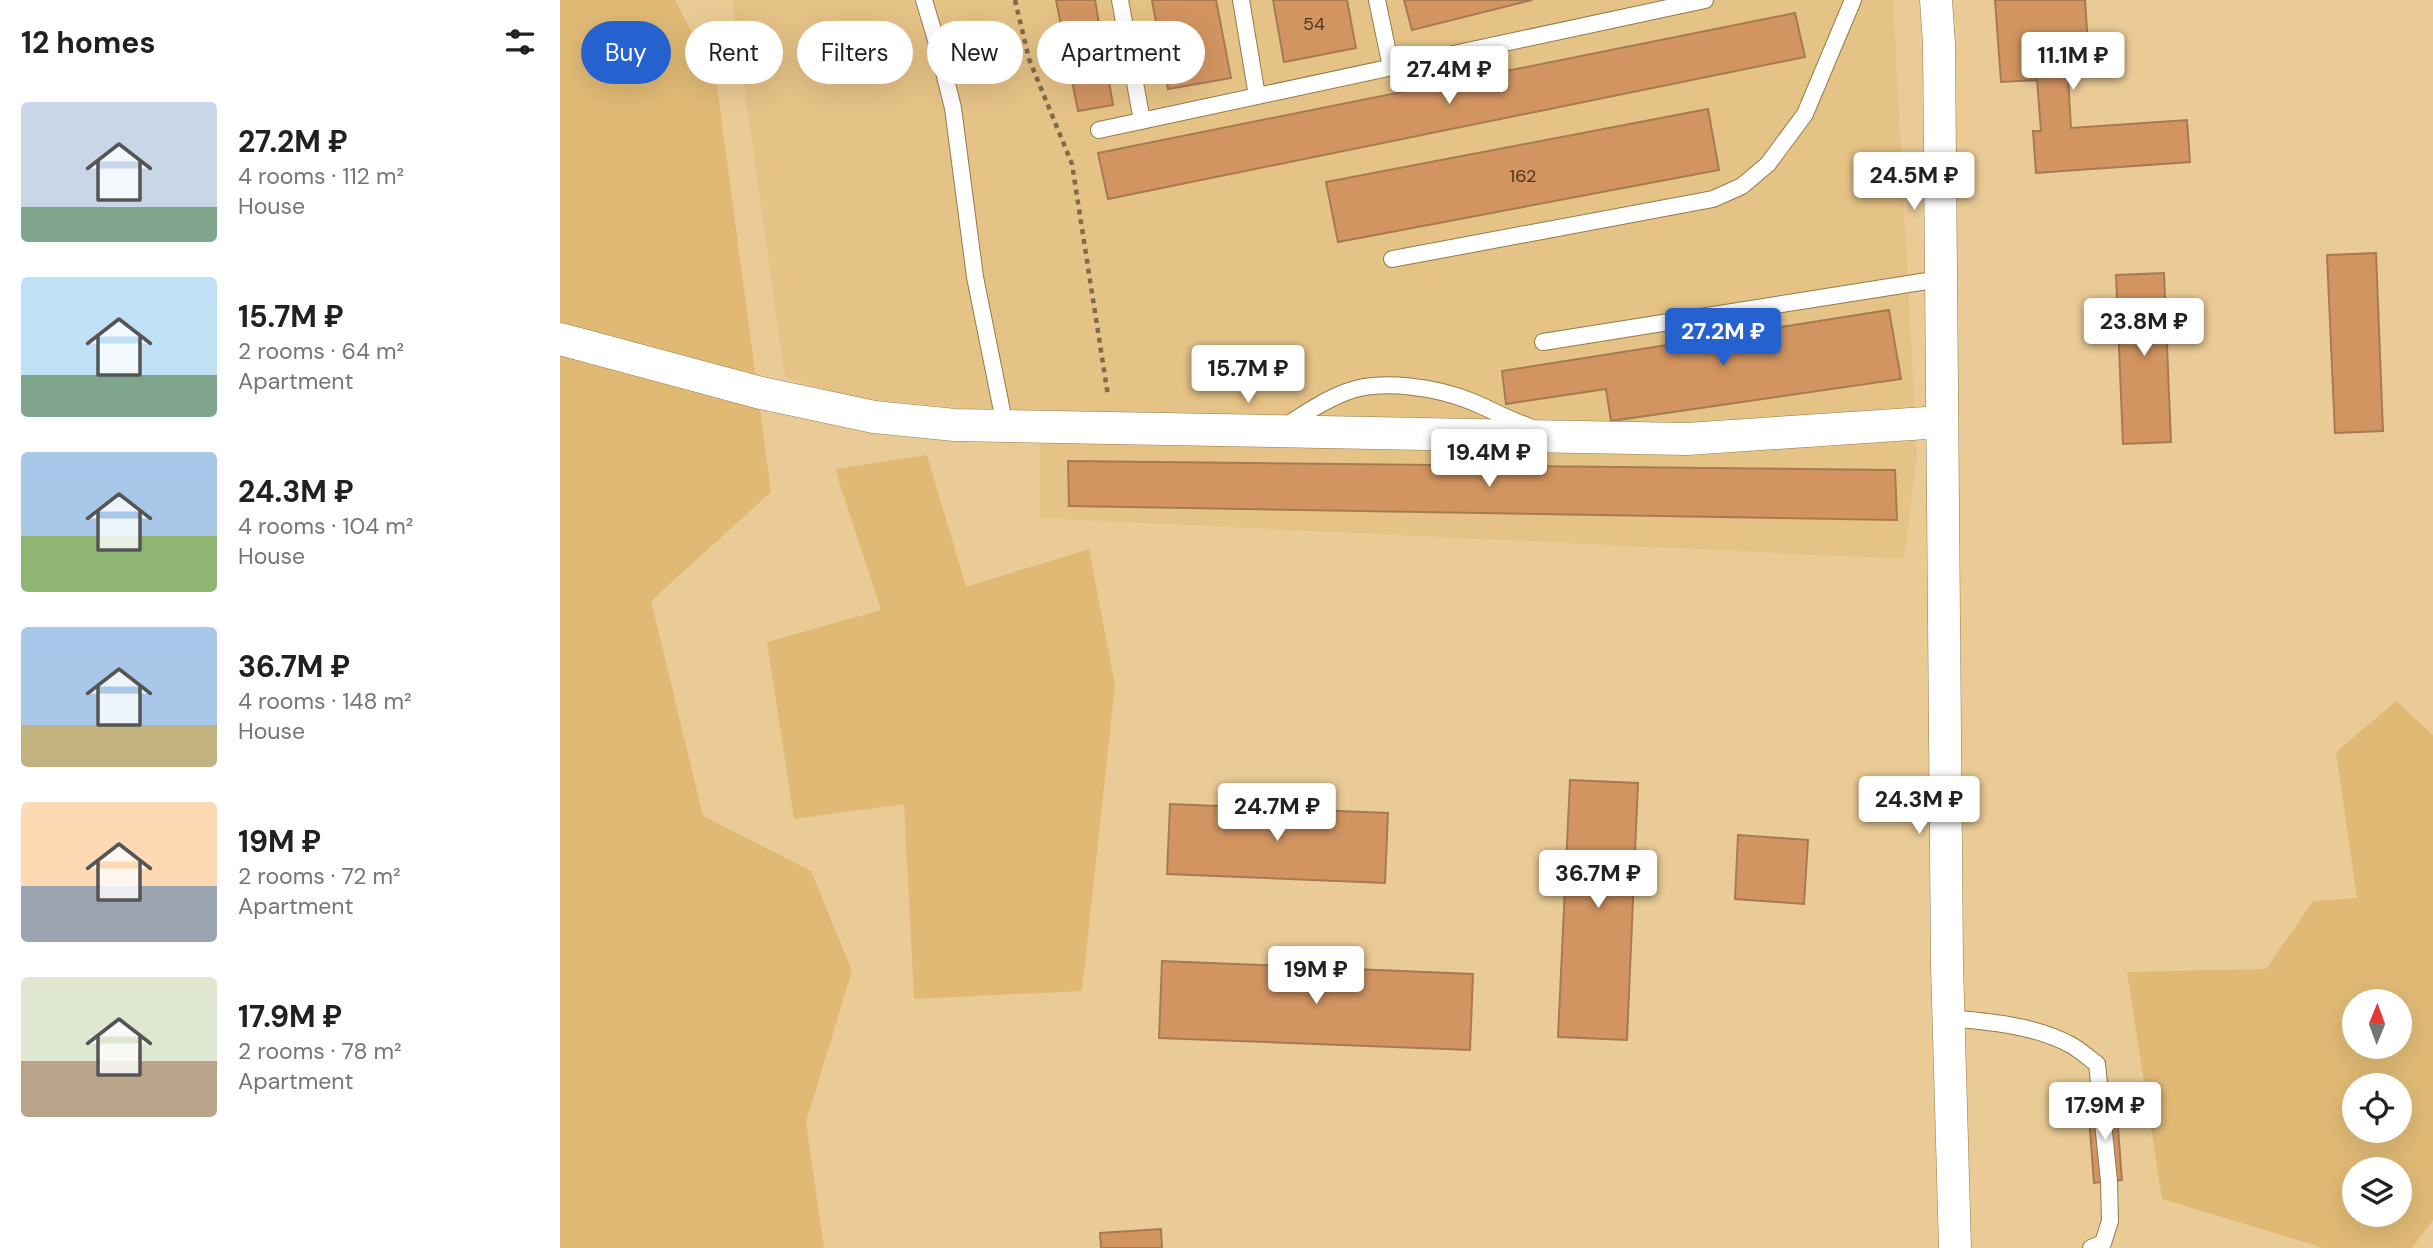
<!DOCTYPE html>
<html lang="en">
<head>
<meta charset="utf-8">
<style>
	:root { --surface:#fff; --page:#f2f2f2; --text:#202124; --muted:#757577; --accent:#2662cf }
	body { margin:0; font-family:"DM Sans",sans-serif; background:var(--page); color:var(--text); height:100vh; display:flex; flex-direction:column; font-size:26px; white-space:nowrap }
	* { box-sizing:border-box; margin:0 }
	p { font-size:23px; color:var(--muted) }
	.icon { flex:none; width:38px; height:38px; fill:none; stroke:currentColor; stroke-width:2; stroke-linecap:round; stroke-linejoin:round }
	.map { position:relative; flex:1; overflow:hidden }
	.panel { display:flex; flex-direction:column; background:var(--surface); width:560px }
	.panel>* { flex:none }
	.hud { position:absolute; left:21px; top:21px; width:665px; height:63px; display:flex; gap:14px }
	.needle { width:46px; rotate:1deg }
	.fabs { position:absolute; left:1782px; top:989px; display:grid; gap:14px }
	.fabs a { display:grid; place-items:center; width:70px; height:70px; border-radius:50%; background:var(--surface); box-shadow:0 7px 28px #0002; font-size:35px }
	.price { position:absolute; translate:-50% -60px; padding:0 16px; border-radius:7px; background:#fff; color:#222; font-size:23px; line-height:46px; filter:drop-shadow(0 2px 4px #0008) }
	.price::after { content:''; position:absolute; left:50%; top:42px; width:21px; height:16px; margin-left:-10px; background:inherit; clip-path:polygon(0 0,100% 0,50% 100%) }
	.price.selected { background:var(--accent); color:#fff }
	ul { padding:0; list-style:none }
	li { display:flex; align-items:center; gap:21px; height:175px; padding:0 21px }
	li span { display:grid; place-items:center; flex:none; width:196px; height:140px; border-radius:7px; color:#555 }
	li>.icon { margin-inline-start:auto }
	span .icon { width:84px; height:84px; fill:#fffc; stroke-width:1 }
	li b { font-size:30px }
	h2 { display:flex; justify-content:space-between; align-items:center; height:84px; padding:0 21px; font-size:30px }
	.tag { padding:0 24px; border-radius:32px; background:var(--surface); box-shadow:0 7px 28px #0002; font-size:24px; line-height:63px }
	.tag.selected { background:var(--accent); color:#fff }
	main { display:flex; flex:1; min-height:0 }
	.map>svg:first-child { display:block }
	.built { fill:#e5c286 }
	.green { fill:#e0ba75; fill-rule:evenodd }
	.building { fill:#d29561; stroke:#a77a54; stroke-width:2 }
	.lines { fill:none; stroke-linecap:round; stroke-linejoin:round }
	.service-casing { stroke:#967a47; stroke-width:18 }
	.minor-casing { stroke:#967a47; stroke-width:33 }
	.path { stroke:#816c49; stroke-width:4.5; stroke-dasharray:5 5; stroke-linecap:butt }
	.service { stroke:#fff; stroke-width:16 }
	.minor { stroke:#fff; stroke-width:32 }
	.labels { text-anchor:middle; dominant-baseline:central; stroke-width:5; stroke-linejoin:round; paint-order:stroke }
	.number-label { font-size:18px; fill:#4c351a }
</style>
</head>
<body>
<main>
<section class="panel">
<h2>12 homes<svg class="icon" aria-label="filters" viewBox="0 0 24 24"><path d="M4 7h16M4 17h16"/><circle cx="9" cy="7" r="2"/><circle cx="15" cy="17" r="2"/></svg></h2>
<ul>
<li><span style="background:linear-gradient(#c9d6e8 75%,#7fa58c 0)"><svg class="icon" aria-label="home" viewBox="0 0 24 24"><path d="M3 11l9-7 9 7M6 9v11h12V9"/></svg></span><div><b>27.2M ₽</b><p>4 rooms · 112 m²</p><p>House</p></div></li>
<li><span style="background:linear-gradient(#bfe0f5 70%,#7fa58c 0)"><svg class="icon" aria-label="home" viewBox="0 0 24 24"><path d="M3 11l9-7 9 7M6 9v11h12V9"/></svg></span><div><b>15.7M ₽</b><p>2 rooms · 64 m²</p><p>Apartment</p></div></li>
<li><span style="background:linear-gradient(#a9c7e8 60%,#8fb573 0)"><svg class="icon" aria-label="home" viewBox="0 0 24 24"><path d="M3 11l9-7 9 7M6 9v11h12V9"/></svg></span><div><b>24.3M ₽</b><p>4 rooms · 104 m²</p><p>House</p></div></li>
<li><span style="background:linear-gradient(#a9c7e8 70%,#c2b280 0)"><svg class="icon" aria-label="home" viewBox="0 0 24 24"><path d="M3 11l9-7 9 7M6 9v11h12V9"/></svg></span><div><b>36.7M ₽</b><p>4 rooms · 148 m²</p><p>House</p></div></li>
<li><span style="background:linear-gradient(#ffd9b3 60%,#9aa5b1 0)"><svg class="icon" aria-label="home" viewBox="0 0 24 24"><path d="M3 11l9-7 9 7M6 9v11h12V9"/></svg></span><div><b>19M ₽</b><p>2 rooms · 72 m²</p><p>Apartment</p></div></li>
<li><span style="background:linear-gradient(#dfe7d0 60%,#b9a48a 0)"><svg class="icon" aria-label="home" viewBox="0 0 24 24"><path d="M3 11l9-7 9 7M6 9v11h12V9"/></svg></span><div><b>17.9M ₽</b><p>2 rooms · 78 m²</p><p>Apartment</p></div></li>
</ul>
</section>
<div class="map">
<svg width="1873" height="1248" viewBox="0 0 1873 1248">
	<rect width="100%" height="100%" fill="#eacb96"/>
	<path class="built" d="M172,0h1161l24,455 -13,104 -864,-41v-103l-194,-18 -61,-20z"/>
	<path class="green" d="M0,0h115l41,78 55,414 -120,109 52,215 108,55 41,100 -46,151 18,126h-264z
		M367,455l39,132 123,-38 26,136 -33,306 -168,8 -10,-195 -110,15 -27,-177 114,-32 -46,-141z
		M1836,701l37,34v485l-21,28h-88l-162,-49 -35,-227 139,-3 47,-68 44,-3 -21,-146zM1839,1001v45h-45v-45zM1839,1085v45h-45v-45zM1839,1169v45h-45v-45z"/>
	<path class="building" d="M496,0h39l18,105 -35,6z
		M592,0h64l15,78 -63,11z
		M713,0h74l9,48 -72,14z
		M844,0h128l-120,30z
		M1435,0h90l5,76 -22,1 3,51 116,-8 3,42 -154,11 -3,-42h8l-4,-51 -36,2z
		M1235,13l10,44 -697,142 -10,-46z
		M1148,109l11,61 -381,72 -12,-60z
		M1816,253l7,178 -48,2 -8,-178z
		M1604,273l7,169 -48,2 -7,-169z
		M1329,310l12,69 -290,42 -5,-32 -100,15 -4,-33z
		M508,461l827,9 2,50 -828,-14z
		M1010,780l68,3 -11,257 -69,-3z
		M610,804l218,9 -3,70 -218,-9z
		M1178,835l70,5 -4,64 -69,-5z
		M602,961l311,13 -3,76 -311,-12z
		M1556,1102l6,78 -28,3 -6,-79z
		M601,1229l1,19h-61l-1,-15z"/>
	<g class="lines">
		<g class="service-casing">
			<path id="service" d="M364,0l12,40 17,68 22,169 30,149
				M560,0l22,121
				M681,0l16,96
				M817,0l14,67
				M539,130l606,-130
				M832,259l321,-60 29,-13 26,-22 37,-50 48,-114
				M983,342l397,-63
				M724,427c20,-13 39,-26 62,-35 35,-14 93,-4 127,10 19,8 36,18 55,24
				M1389,1018c41,4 85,7 122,27 9,5 18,13 26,19l12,117 1,40 -7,22 -12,5"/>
		</g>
		<g class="minor-casing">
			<path id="minor" d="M1376,0l3,44 8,920 8,284
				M0,339l201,54 113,24 81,8 732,14 254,-17"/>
		</g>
		<path class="path" d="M455,0l14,59 43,105 36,232"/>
		<use href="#service" class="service"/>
		<use href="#minor" class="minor"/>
	</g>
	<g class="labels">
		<g class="number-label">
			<text x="754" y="24">54</text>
			<text x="963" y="176">162</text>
		</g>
	</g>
</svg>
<div class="fabs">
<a><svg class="needle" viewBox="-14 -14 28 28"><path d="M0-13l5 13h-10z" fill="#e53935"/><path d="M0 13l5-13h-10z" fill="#757577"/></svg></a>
<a><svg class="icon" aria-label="locate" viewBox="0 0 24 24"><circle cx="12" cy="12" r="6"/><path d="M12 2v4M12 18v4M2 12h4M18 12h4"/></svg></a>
<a><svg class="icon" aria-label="layers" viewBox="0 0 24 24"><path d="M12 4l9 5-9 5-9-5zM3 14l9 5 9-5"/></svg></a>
</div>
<b class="price" style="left:1513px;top:92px">11.1M ₽</b>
<b class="price" style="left:889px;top:106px">27.4M ₽</b>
<b class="price" style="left:1354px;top:212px">24.5M ₽</b>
<b class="price" style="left:1584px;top:358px">23.8M ₽</b>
<b class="price selected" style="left:1163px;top:368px">27.2M ₽</b>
<b class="price" style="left:688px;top:405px">15.7M ₽</b>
<b class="price" style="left:929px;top:489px">19.4M ₽</b>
<b class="price" style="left:1359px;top:836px">24.3M ₽</b>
<b class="price" style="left:717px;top:843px">24.7M ₽</b>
<b class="price" style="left:1038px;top:910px">36.7M ₽</b>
<b class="price" style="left:756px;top:1006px">19M ₽</b>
<b class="price" style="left:1545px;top:1142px">17.9M ₽</b>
<div class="hud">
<a class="tag selected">Buy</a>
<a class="tag">Rent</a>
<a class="tag">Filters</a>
<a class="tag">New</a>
<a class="tag">Apartment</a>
</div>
</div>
</main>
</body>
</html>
